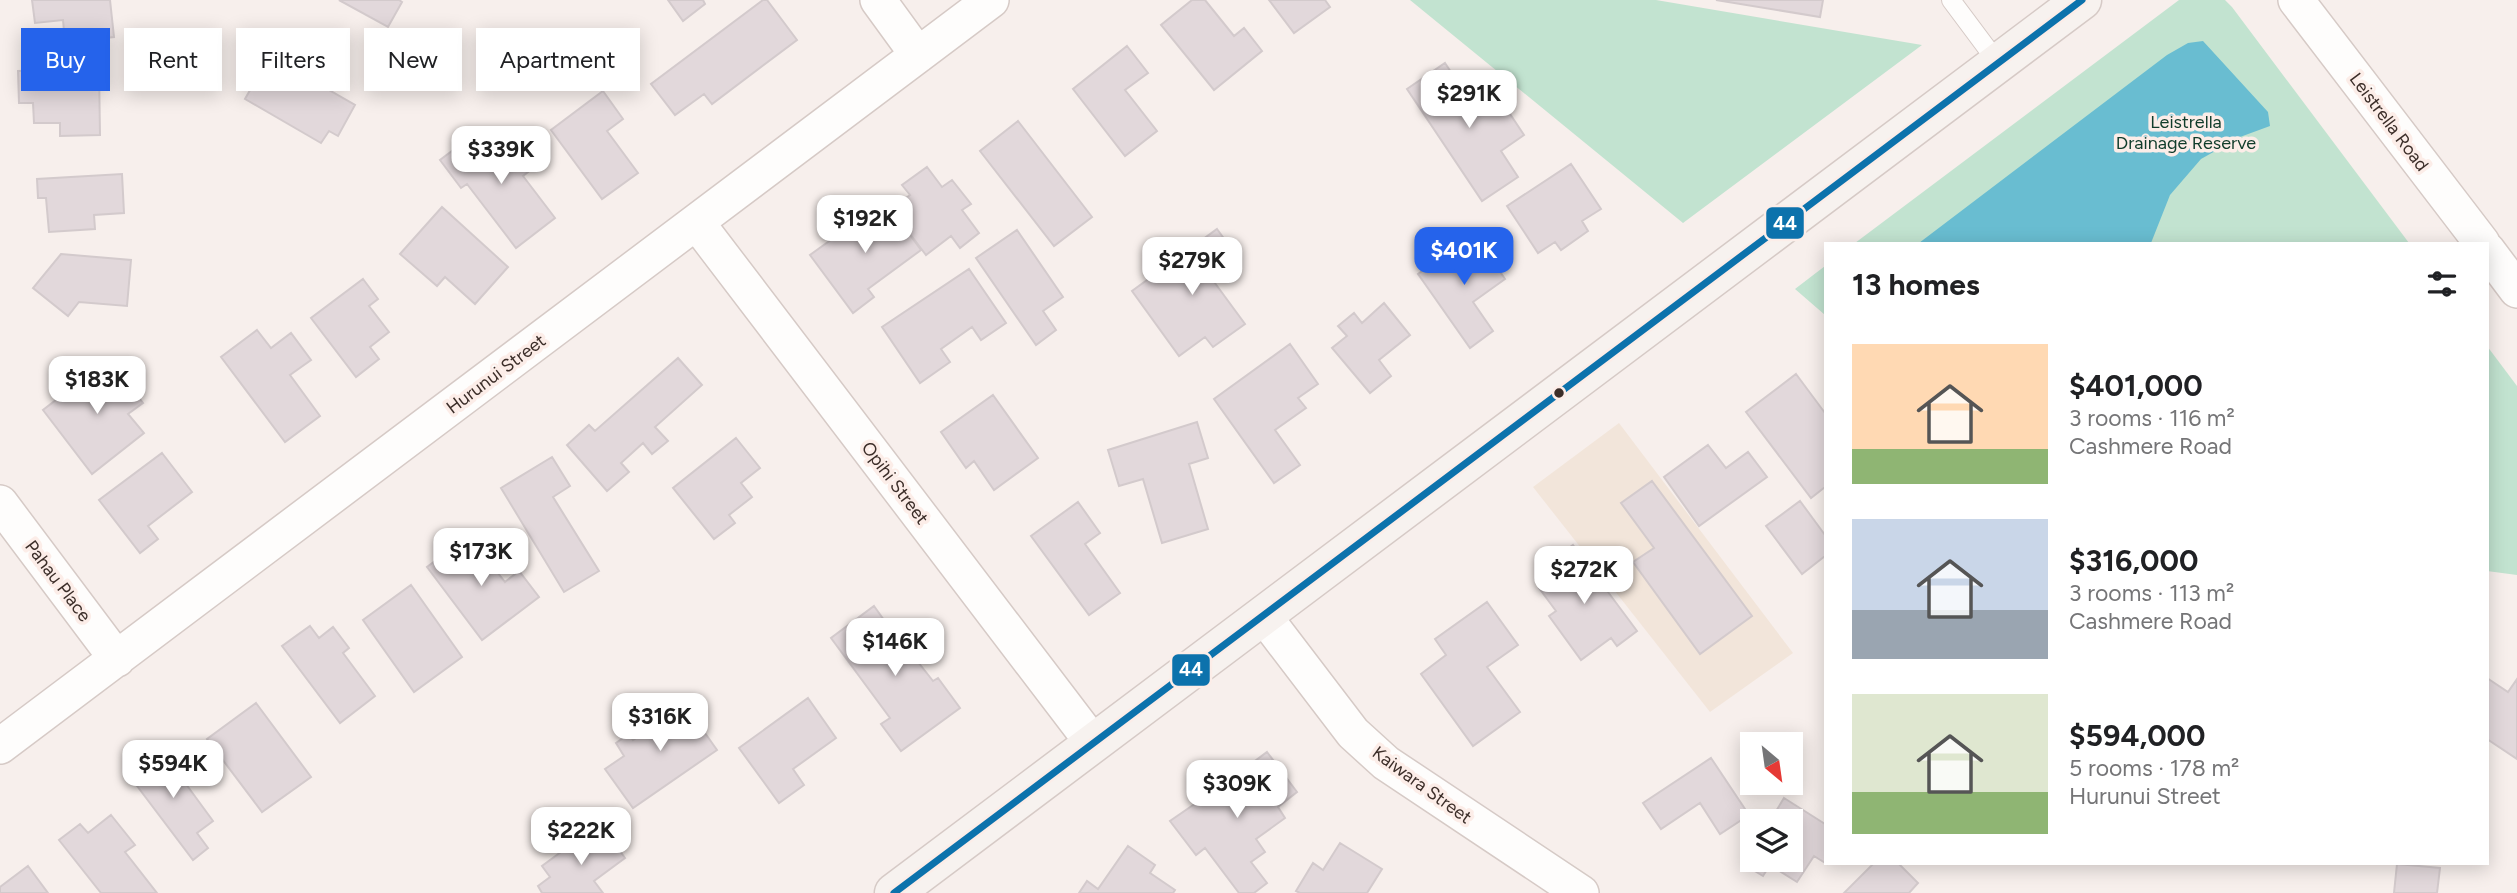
<!DOCTYPE html>
<html lang="en">
<head>
<meta charset="utf-8">
<style>
	:root { --surface:#fff; --page:#f2f2f2; --text:#202124; --muted:#757577; --accent:#2563eb }
	body { margin:0; font-family:Figtree,sans-serif; background:var(--page); color:var(--text); height:100vh; display:flex; flex-direction:column; font-size:26px; white-space:nowrap }
	* { box-sizing:border-box; margin:0 }
	p { font-size:23px; color:var(--muted) }
	.icon { flex:none; width:38px; height:38px; fill:none; stroke:currentColor; stroke-width:2; stroke-linecap:round; stroke-linejoin:round }
	.map { position:relative; flex:1; overflow:hidden }
	.drawer { position:absolute; left:1824px; top:242px; width:665px; height:623px; display:flex; flex-direction:column; background:var(--surface); border-radius:0px; box-shadow:0 4px 18px #0003 }
	.drawer>* { flex:none }
	.guide { position:absolute; left:21px; top:28px; width:665px; height:63px; display:flex; gap:14px }
	.needle { width:46px; rotate:151deg }
	.controls { position:absolute; left:1740px; top:732px; display:grid; gap:14px }
	.controls a { display:grid; place-items:center; width:63px; height:63px; border-radius:0px; background:var(--surface); box-shadow:0 4px 18px #0003; font-size:35px }
	.price { position:absolute; translate:-50% -60px; padding:0 16px; border-radius:14px; background:#fff; color:#222; font-size:23px; line-height:46px; filter:drop-shadow(0 2px 4px #0008) }
	.price::after { content:''; position:absolute; left:50%; top:42px; width:21px; height:16px; margin-left:-10px; background:inherit; clip-path:polygon(0 0,100% 0,50% 100%) }
	.price.selected { background:var(--accent); color:#fff }
	ul { padding:0; list-style:none }
	li { display:flex; align-items:center; gap:21px; height:175px; padding:0 28px }
	li span { display:grid; place-items:center; flex:none; width:196px; height:140px; border-radius:0px; color:#555 }
	li>.icon { margin-inline-start:auto }
	span .icon { width:84px; height:84px; fill:#fffc; stroke-width:1 }
	li b { font-size:30px }
	h2 { display:flex; justify-content:space-between; align-items:center; height:84px; padding:0 28px; font-size:30px }
	.tag { padding:0 24px; border-radius:0px; background:var(--surface); box-shadow:0 4px 18px #0003; font-size:24px; line-height:63px }
	.tag.selected { background:var(--accent); color:#fff }
	.map>svg:first-child { display:block }
	.education { fill:#f2e5da }
	.green { fill:#c2e3d0 }
	.water { fill:#69bdd1 }
	.building { fill:#e2d8db; stroke:#d3cacc; stroke-width:2 }
	.lines { fill:none; stroke-linecap:round; stroke-linejoin:round }
	.service-casing { stroke:#d6cac6; stroke-width:20 }
	.minor-casing { stroke:#d6cac6; stroke-width:38 }
	.secondary-casing { stroke:#d6cac6; stroke-width:41 }
	.service { stroke:#fefdfc; stroke-width:18 }
	.minor { stroke:#fefdfc; stroke-width:35 }
	.secondary { stroke:#f7f2ef; stroke-width:38 }
	.bus-1-casing { stroke:#fcede8; stroke-width:12 }
	.bus-1 { stroke:#0c72ac; stroke-width:7 }
	.bus-dot { fill:#3c2e29; stroke:#fcede8; stroke-width:2.5 }
	.labels { text-anchor:middle; dominant-baseline:central; stroke-width:7; stroke-linejoin:round; paint-order:stroke }
	.park-label { font-size:18px; fill:#103c2b; stroke:#fcede8 }
	.street-label { font-size:18px; fill:#3c2e29; stroke:#fcede8 }
	.line-badge { stroke:#fcede8; stroke-width:2.5 }
	.badge-label { font-size:19px; text-anchor:middle; font-weight:bold; fill:#fff }
</style>
</head>
<body>
<div class="map">
<svg width="2517" height="893" viewBox="0 0 2517 893">
	<rect width="100%" height="100%" fill="#f7efec"/>
	<path class="education" d="M1619,423l174,230 -83,59 -177,-225z"/>
	<path class="green" d="M1410,0h246l266,45 -239,178z
		M2179,0h46l7,7 177,236h-554z
		M1825,266v49l-30,-26z
		M2487,346l30,40v189l-30,-4z"/>
	<path class="water" d="M2203,41l65,71 2,14 -30,11 -39,22 -31,36 -19,48h-232l248,-188 21,-12z"/>
	<path class="building" d="M32,0h78l4,37 -49,5 -2,-22 -28,3z
		M339,0h60l3,2 -14,25z
		M668,0h35l2,4 -22,17z
		M763,0h4l30,40 -85,64 -8,-10 -29,21 -24,-31z
		M1192,0h13l29,36 10,-8 18,23 -48,39 -53,-65z
		M1269,0h56l5,7 -36,26z
		M1716,0h107l-3,17z
		M1127,46l21,27 -23,17 32,41 -32,25 -52,-67z
		M274,48l26,14 -4,9 59,34 -17,31 -9,-5 -8,12 -76,-44z
		M1445,63l32,48 21,-15 26,39 -23,16 17,26 -36,24 -75,-112z
		M99,69l1,66 -40,1v-13h-26l-1,-20h-14l-1,-32z
		M603,91l20,28 -16,12 31,42 -36,26 -51,-69z
		M1018,121l74,96 -38,29 -74,-95z
		M514,134l23,31 -14,11 32,42 -39,30 -49,-64 -6,4 -21,-28 32,-24 14,19z
		M1571,164l30,45 -19,12 6,10 -27,19 -6,-8 -17,11 -31,-47z
		M927,167l15,20 10,-7 19,24 -9,6 17,23 -19,15 -9,-12 -25,19 -35,-46 19,-14 -8,-10z
		M122,174l2,39 -30,2 1,14 -46,3 -3,-34h-8l-1,-19z
		M885,201l36,49 -53,39 6,8 -21,16 -43,-58z
		M442,207l66,60 -33,37 -30,-27 -8,9 -37,-32z
		M1217,229l19,26 -27,20 36,49 -32,23 -8,-10 -26,19 -47,-65z
		M1017,230l46,67 -20,14 13,19 -20,15 -60,-87z
		M1474,234l31,45 -32,23 20,29 -23,17 -52,-74z
		M61,254l70,6 -4,46 -48,-4 -11,14 -35,-28z
		M969,269l37,54 -25,17 -9,-13 -31,22 9,13 -30,21 -38,-56z
		M363,279l15,20 -9,7 20,26 -19,15 9,12 -23,18 -45,-59z
		M1384,303l26,32 -31,25 12,16 -21,17 -38,-45 15,-12 -9,-10 16,-13 8,10z
		M257,330l14,18 20,-15 20,27 -21,15 30,41 -35,26 -64,-85z
		M1290,344l28,40 -20,14 8,10 -31,22 25,35 -26,18 -60,-84z
		M678,358l24,27 -47,42 13,14 -16,13 -9,-11 -22,20 8,9 -22,19 -40,-46 22,-20 6,6z
		M109,359l34,44 -15,11 16,19 -52,41 -49,-64z
		M1796,374l29,39v74l-14,11 -65,-86z
		M993,395l45,63 -44,32 -20,-29 -8,7 -25,-36z
		M1197,422l11,36 -19,6 19,65 -46,14 -19,-64 -24,7 -11,-36z
		M736,438l24,30 -19,15 11,14 -23,18 6,8 -21,16 -41,-51z
		M1708,445l18,23 22,-16 19,25 -68,49 -35,-49z
		M162,453l30,39 -44,34 10,13 -18,14 -41,-53z
		M552,457l18,29 -17,11 46,74 -35,21 -63,-104z
		M1652,481l100,135 -52,38 -67,-92 21,-14 -33,-45z
		M1800,501l25,34v21l-23,18 -36,-48z
		M1078,502l22,31 -15,11 35,49 -31,22 -58,-79z
		M469,536l36,46 14,-11 20,26 -57,43 -55,-73z
		M1573,545l64,86 -20,15 -6,-8 -30,22 -32,-44 7,-5 -17,-23 19,-13 -9,-12z
		M411,585l51,72 -48,35 -51,-72z
		M1487,602l31,43 -31,22 33,45 -47,34 -52,-72 25,-19 -11,-16z
		M874,606l20,28 7,-6 22,30 -5,4 15,19 5,-3 22,30 -59,43 -20,-27 9,-6 -59,-80z
		M310,626l9,12 14,-11 16,21 -6,5 32,43 -35,27 -58,-77z
		M2487,678l21,14 9,-13v80l-30,-20z
		M678,695l39,55 -84,58 -28,-39 19,-13 -8,-13 13,-9 4,6 29,-20 -7,-10z
		M808,698l28,40 -43,31 11,16 -25,18 -40,-55z
		M256,703l55,74 -49,35 -55,-73z
		M171,749l19,25 -7,6 30,41 -16,12 11,15 -15,12 -68,-90 16,-12 6,9z
		M1267,752l30,40 -19,15 7,11 -29,21 9,13 -14,10 16,21 -13,10h-15l-34,-45 -9,7 -26,-34 26,-18 -5,-7 19,-14 6,8z
		M1711,758l38,57 -29,19 -20,-31 -39,26 -18,-26z
		M1784,798l41,26v39h3l-1,1 -13,-8 -17,26 -27,-17 -7,11 -20,-12 9,-14v9h38v-38h-20z
		M111,815l24,30 -10,7 32,41h-56l-42,-53 21,-16 8,9z
		M606,832l19,26 -31,23 9,12h-61l-4,-7 12,-9 -8,-11 30,-22 6,8z
		M1340,843l42,26 -15,24h-67l-4,-2 17,-28 10,7z
		M1128,846l27,19 -5,8 25,17 -2,3h-94l8,-12 11,8z
		M1874,863h24l20,20 -9,10h-65z
		M2397,864l43,4 -3,25h-43z
		M28,866l20,27h-48v-6z"/>
	<g class="lines">
		<g class="service-casing">
			<path id="service" d="M1951,0l47,63"/>
		</g>
		<g class="minor-casing">
			<path id="minor" d="M878,0l40,55
				M2296,0l186,243
				M697,223l396,520
				M2487,250l30,40
				M0,503l117,156
				M1263,615l90,118 33,30 195,130
				M0,746l991,-746"/>
		</g>
		<g class="secondary-casing">
			<path id="secondary" d="M894,893l1188,-893"/>
		</g>
		<use href="#service" class="service"/>
		<use href="#minor" class="minor"/>
		<use href="#secondary" class="secondary"/>
		<g class="bus-1-casing">
			<path id="bus-1" d="M894,893l1188,-893"/>
		</g>
		<use href="#bus-1" class="bus-1"/>
	</g>
	<circle class="bus-dot" cx="1559" cy="393" r="6"/>
	<g class="labels">
		<g class="park-label">
			<text x="2186" y="122">Leistrella<tspan x="2186" dy="21">Drainage Reserve</tspan></text>
		</g>
		<g class="street-label">
			<text transform="translate(2389 122) rotate(53)">Leistrella Road</text>
			<text transform="translate(496 374) rotate(-37)">Hurunui Street</text>
			<text transform="translate(895 483) rotate(53)">Opihi Street</text>
			<text transform="translate(58 581) rotate(53)">Pahau Place</text>
			<text transform="translate(1422 785) rotate(36)">Kaiwara Street</text>
		</g>
	</g>
	<g class="line-badge">
		<rect x="1765" y="206" width="40" height="34" rx="7" fill="#0c72ac"/>
		<rect x="1171" y="653" width="40" height="34" rx="7" fill="#0c72ac"/>
	</g>
	<g class="badge-label">
		<text x="1785" y="230">44</text>
		<text x="1191" y="676">44</text>
	</g>
</svg>
<div class="controls">
<a><svg class="needle" viewBox="-14 -14 28 28"><path d="M0-13l5 13h-10z" fill="#e53935"/><path d="M0 13l5-13h-10z" fill="#757577"/></svg></a>
<a><svg class="icon" aria-label="layers" viewBox="0 0 24 24"><path d="M12 4l9 5-9 5-9-5zM3 14l9 5 9-5"/></svg></a>
</div>
<b class="price" style="left:1469px;top:130px">$291K</b>
<b class="price" style="left:501px;top:186px">$339K</b>
<b class="price" style="left:865px;top:255px">$192K</b>
<b class="price selected" style="left:1464px;top:287px">$401K</b>
<b class="price" style="left:1192px;top:297px">$279K</b>
<b class="price" style="left:97px;top:416px">$183K</b>
<b class="price" style="left:481px;top:588px">$173K</b>
<b class="price" style="left:1584px;top:606px">$272K</b>
<b class="price" style="left:895px;top:678px">$146K</b>
<b class="price" style="left:660px;top:753px">$316K</b>
<b class="price" style="left:173px;top:800px">$594K</b>
<b class="price" style="left:1237px;top:820px">$309K</b>
<b class="price" style="left:581px;top:867px">$222K</b>
<div class="guide">
<a class="tag selected">Buy</a>
<a class="tag">Rent</a>
<a class="tag">Filters</a>
<a class="tag">New</a>
<a class="tag">Apartment</a>
</div>
<section class="drawer">
<h2>13 homes<svg class="icon" aria-label="filters" viewBox="0 0 24 24"><path d="M4 7h16M4 17h16"/><circle cx="9" cy="7" r="2"/><circle cx="15" cy="17" r="2"/></svg></h2>
<ul>
<li><span style="background:linear-gradient(#ffd9b3 75%,#8fb573 0)"><svg class="icon" aria-label="home" viewBox="0 0 24 24"><path d="M3 11l9-7 9 7M6 9v11h12V9"/></svg></span><div><b>$401,000</b><p>3 rooms · 116 m²</p><p>Cashmere Road</p></div></li>
<li><span style="background:linear-gradient(#c9d6e8 65%,#9aa5b1 0)"><svg class="icon" aria-label="home" viewBox="0 0 24 24"><path d="M3 11l9-7 9 7M6 9v11h12V9"/></svg></span><div><b>$316,000</b><p>3 rooms · 113 m²</p><p>Cashmere Road</p></div></li>
<li><span style="background:linear-gradient(#dfe7d0 70%,#8fb573 0)"><svg class="icon" aria-label="home" viewBox="0 0 24 24"><path d="M3 11l9-7 9 7M6 9v11h12V9"/></svg></span><div><b>$594,000</b><p>5 rooms · 178 m²</p><p>Hurunui Street</p></div></li>
</ul>
</section>
</div>
</body>
</html>
